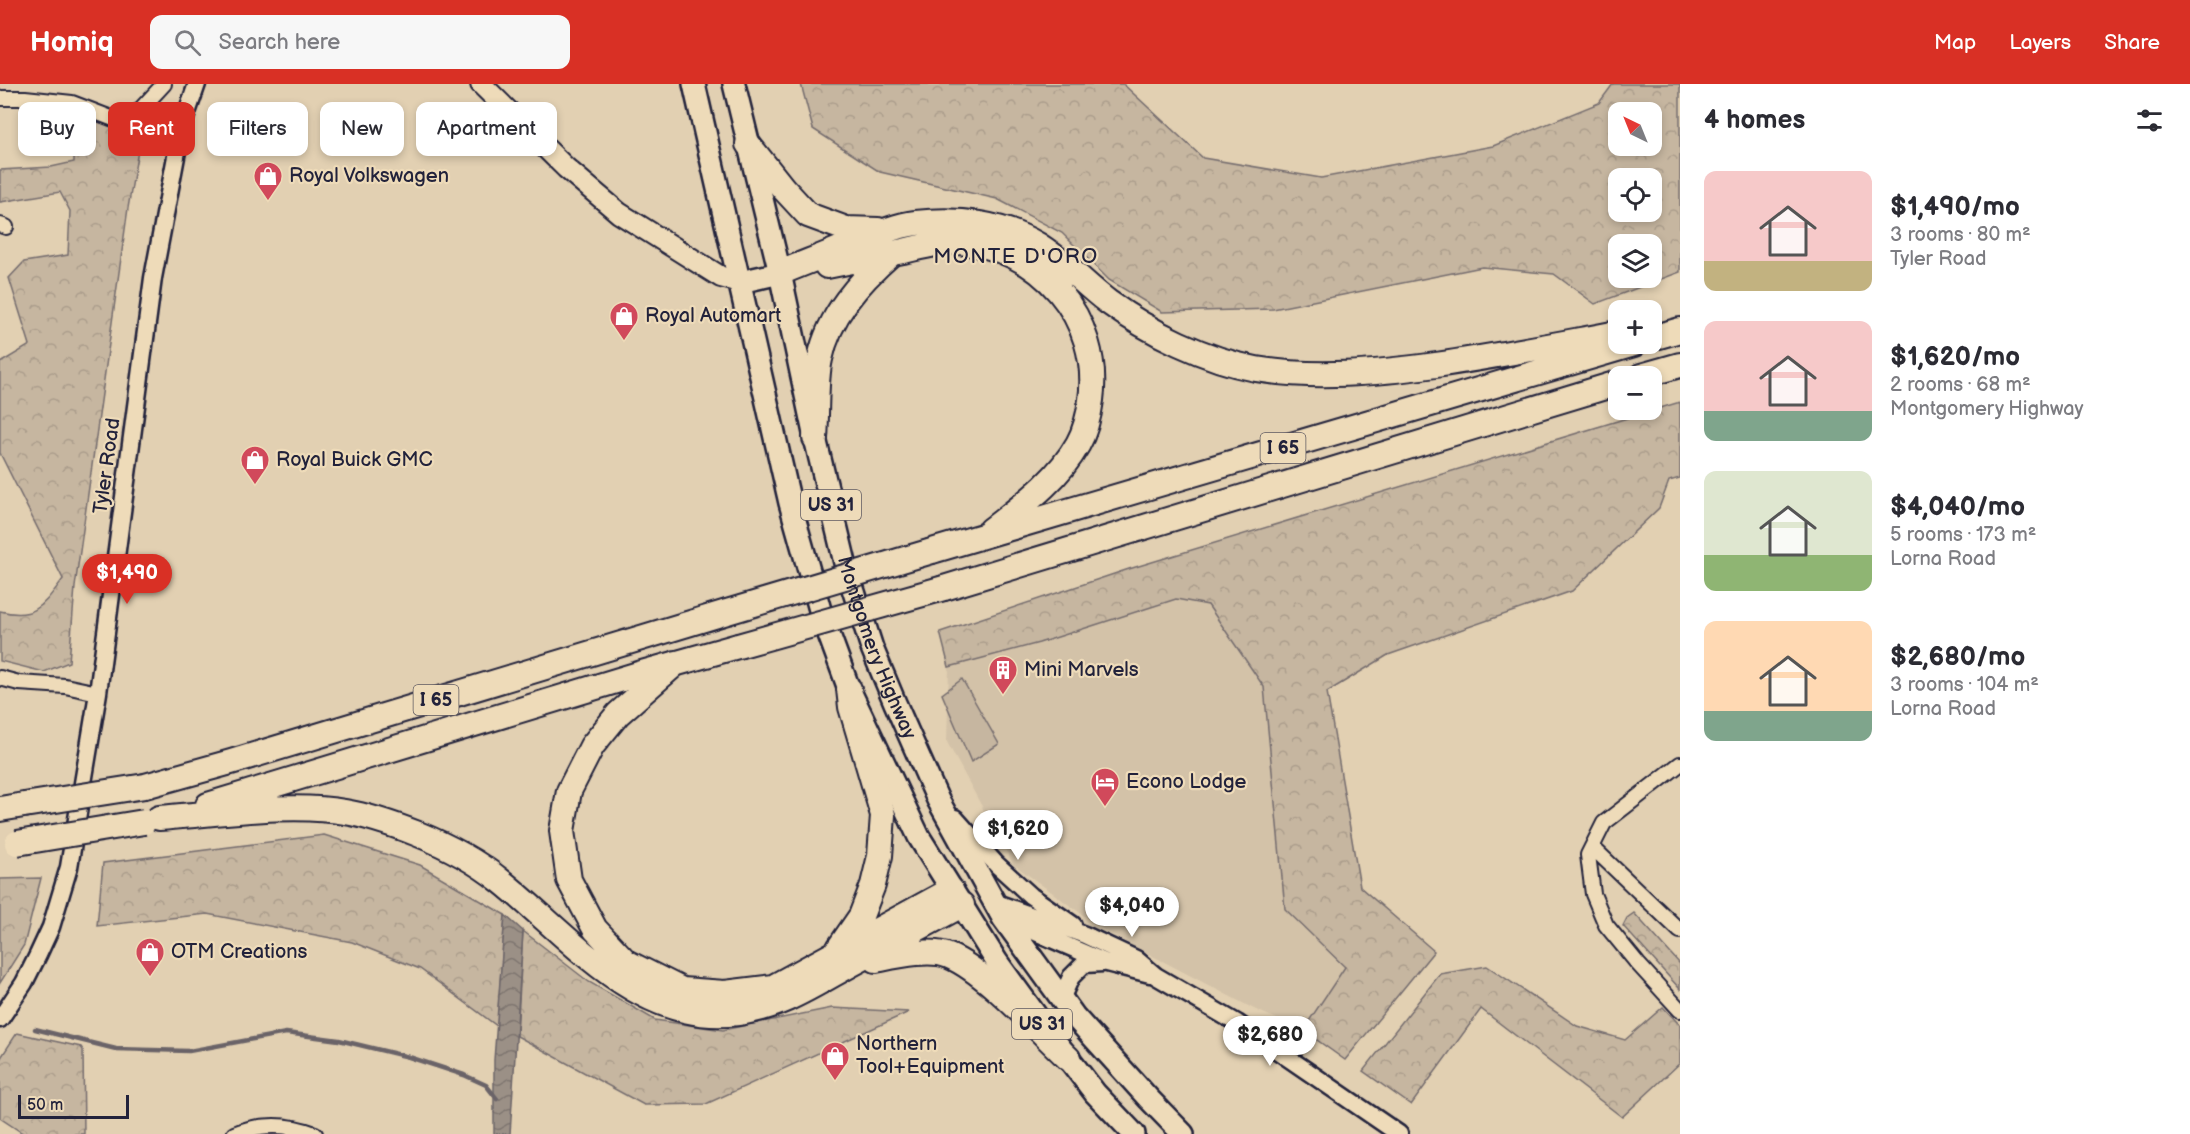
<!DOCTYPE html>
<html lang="en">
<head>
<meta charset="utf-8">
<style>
	:root { --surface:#fff; --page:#f7f7f7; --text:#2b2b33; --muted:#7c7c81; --accent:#d93025 }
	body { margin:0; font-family:"Balsamiq Sans",sans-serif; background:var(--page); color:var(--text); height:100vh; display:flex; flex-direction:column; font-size:22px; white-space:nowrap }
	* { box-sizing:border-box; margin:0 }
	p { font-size:20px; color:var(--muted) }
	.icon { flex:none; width:33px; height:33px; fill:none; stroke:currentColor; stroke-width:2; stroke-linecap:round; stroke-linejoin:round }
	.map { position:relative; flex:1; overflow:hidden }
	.details { display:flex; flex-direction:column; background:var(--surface); width:510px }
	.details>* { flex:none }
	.guide { position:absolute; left:18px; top:18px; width:570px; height:54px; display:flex; gap:12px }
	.needle { width:39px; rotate:317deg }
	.buttons { position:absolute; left:1608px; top:18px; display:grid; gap:12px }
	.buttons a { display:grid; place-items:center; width:54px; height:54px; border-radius:12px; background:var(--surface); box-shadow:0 3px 9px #0003; font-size:30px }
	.scale { position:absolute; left:18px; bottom:15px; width:111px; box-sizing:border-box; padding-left:6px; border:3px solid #22223b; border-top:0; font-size:16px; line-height:21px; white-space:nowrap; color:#22223b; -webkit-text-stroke:4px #eedbb9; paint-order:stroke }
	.price { position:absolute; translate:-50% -51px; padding:0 14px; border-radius:21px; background:#fff; color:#222; font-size:20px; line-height:39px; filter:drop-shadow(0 2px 3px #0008) }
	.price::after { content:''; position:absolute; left:50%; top:36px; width:18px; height:14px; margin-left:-9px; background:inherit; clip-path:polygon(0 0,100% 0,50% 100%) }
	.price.current { background:var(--accent); color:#fff }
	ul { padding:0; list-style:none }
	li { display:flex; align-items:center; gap:18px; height:150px; padding:0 24px }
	li span { display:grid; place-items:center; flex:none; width:168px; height:120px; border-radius:12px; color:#555 }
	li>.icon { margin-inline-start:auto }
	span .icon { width:72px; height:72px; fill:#fffc; stroke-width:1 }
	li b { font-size:26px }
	h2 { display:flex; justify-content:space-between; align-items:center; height:72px; padding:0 24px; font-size:26px }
	.pill { padding:0 21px; border-radius:12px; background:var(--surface); box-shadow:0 3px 9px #0003; font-size:21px; line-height:54px }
	.pill.current { background:var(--accent); color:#fff }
	header { display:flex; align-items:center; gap:36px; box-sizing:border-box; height:84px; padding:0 30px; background:var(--accent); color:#fff }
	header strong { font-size:28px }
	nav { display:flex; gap:33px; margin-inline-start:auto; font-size:21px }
	.search { width:420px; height:54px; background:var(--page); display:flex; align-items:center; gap:15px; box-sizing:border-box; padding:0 21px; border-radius:12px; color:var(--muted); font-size:22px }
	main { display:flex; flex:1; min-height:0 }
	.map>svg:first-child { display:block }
	.built { fill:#d3c2a8 }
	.forest { fill:url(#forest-crowns); stroke:#746c6e; stroke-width:1.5; fill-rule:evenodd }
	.green { fill:#c6b6a0; stroke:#746c6e; stroke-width:1.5 }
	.water { fill:url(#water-waves); stroke:#6b6468; stroke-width:1.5 }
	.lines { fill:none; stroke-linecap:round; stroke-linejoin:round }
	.stream { stroke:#6b6468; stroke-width:4.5 }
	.minor-casing { stroke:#22223b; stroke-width:18 }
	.tertiary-casing { stroke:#22223b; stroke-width:21 }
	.secondary-casing { stroke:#22223b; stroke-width:24 }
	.primary-casing { stroke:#22223b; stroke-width:26 }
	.motorway-casing { stroke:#22223b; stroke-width:28 }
	.minor { stroke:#eedbb9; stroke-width:14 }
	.tertiary { stroke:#eedbb9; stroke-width:16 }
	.secondary { stroke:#eedbb9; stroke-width:20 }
	.primary { stroke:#eedbb9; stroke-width:21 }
	.motorway { stroke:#eedbb9; stroke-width:24 }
	.motorway-bridge-casing { stroke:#22223b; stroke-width:28; stroke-linecap:butt }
	.motorway-bridge { stroke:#eedbb9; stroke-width:24 }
	.labels { text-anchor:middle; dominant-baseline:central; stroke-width:4.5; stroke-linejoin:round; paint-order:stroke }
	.shield { fill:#eedbb9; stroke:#5f5a61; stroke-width:1.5 }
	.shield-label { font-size:18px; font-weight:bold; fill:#22223b }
	.poi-label { font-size:20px; fill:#22223b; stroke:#eedbb9; text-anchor:start }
	.street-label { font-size:20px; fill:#22223b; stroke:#eedbb9 }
	.neighbourhood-label { font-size:21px; letter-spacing:1.5px; fill:#22223b; stroke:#eedbb9 }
</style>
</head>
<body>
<header>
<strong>Homiq</strong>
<div class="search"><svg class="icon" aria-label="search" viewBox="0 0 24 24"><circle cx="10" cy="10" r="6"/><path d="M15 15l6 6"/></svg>Search here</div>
<nav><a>Map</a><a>Layers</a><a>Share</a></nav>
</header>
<main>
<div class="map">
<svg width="1680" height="1050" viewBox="0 0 1680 1050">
	<defs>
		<pattern id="forest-crowns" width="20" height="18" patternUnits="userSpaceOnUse" patternTransform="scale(1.5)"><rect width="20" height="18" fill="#c6b6a0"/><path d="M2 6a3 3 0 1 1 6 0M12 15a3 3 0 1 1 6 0" fill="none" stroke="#aa9c8b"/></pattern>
		<pattern id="water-waves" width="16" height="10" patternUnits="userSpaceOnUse" patternTransform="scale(1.5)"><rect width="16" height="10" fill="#9b9086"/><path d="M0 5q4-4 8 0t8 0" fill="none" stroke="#7e756f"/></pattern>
	</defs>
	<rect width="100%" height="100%" fill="#e2d0b2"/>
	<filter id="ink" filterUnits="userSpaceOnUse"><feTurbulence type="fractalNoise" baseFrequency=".0167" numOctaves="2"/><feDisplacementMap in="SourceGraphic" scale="12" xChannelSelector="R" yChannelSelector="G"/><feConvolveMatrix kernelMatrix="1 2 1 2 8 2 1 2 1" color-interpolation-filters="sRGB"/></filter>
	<g filter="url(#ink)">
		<path class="built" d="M1176,515l32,6 56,82 21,221 60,59 -42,63 -47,-20 -151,-79 -92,-67 -66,-122 2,-75 90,-24z"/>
		<path class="forest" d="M801,0h322l80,74 118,20 172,-32 106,-43 14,-19h67v188l-85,32 -41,-30 -72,-7 -209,42 -111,3 -53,-32 -47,-47 -65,-34 -117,-27 -67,-43zM1652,28v34h-34v-34zM1652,94v34h-34v-34zM1618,160h34v34h-34z
			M74,31l67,18 -13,75 -53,379 -6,75 -25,10 -44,-11v-50c36,9 43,-6 63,-32l-63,-126v-90l30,-18 -21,-67 15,-16 44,-7 2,-44 -10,-19 -60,10v-32l51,-3 23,-5z
			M1680,318v76l-11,3 -10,27 -87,83 -184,64 -61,37 33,195 74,64 -89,109 -42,-30 42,-63 -60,-58 -21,-222 -56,-82 -32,-6 -137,44 -90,24 -9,-35 189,-63z
			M324,751l96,30 85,50 -8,111 -77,-57 -68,-27 -145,-28 -110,12 6,-63z
			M41,794l-17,67 -24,38v-104z
			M1634,829l46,51v25l-57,-63 4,-8z
			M523,847l66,51 66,38 68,10 109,-22 77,4 -203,92 -62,1 -127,-69z
			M1487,882l90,60 48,14 38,-33 17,18v38l-58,54 -141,-108 -70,96 -48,-34 77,-97z
			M17,949l64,14 2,3 1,84h-60l-24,-16v-59z"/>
		<path class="green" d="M962,595l37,65 -28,18 -29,-68z"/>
		<path class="water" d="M505,831l18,16 -13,203h-16v-74z"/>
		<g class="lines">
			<path class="stream" d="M35,945l81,20 73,2 97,-18 53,7 70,17 55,18 22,10 11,14"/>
			<g class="minor-casing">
				<path id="minor" d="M0,14h25l47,5 47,18 19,-9 26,-28
					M0,141l6,2
					M0,594l19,5 46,3 33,7
					M1680,680l-76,59 -16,32 5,39 13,31 32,39 42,46
					M1592,763l88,84
					M234,1050c27,-11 55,-10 81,0"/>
			</g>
			<g class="tertiary-casing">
				<path id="tertiary" d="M955,734l41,46 35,32 42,29
					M994,818l91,33 51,24 20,17 81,47 162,111
					M1003,834l104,45 43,11
					M1062,913l9,-20 13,-13 19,-1
					M0,935l24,-36 14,-28 13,-28 18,-60 29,-174 55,-415 28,-148 16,-46"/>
			</g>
			<g class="secondary-casing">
				<path id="secondary" d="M481,0l85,84 53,45 102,64 19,5"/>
			</g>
			<g class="primary-casing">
				<g id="primary">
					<path d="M694,0l96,419 30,107 29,79 70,148 78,125 40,55"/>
					<path id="s1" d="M734,0l46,189 35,165 31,129 26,81 23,55 43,97 65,118 71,98 75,83 34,35"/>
					<path d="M740,198l40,-9"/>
					<path d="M1058,961l37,48 39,41"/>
				</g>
			</g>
			<g class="motorway-casing">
				<path id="motorway" d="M748,60l35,44 25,27 38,14 32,1
					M827,182c25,-5 51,-10 76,-15 18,-4 36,-9 54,-9 83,3 145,77 134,158 -2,15 -5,30 -13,44 -21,37 -54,60 -87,86
					M780,189c24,-10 48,-19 71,-29 21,-8 42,-18 65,-21 41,-5 86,0 122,22 26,16 46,39 70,57 41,30 98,58 148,67 59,10 121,4 180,-4 61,-9 122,-21 182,-32
					M1652,254l28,-8
					M1641,292l39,-11
					M815,354c2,-22 0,-58 5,-79 9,-44 39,-77 72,-106
					M932,467l702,-207
					M944,504l674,-205
					M676,579l-58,51 -26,32 -23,45 -7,40 7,49 26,49 31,33 56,28 43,3 48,-6 178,-97
					M145,702l86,-24 496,-150
					M208,721l434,-132 96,-27
					M0,725l24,-4
					M159,734c56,-4 132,-16 186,-6 24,4 50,13 73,22 30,12 58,27 83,47 69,55 138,145 237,132 42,-5 76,-28 112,-48 37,-20 74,-40 112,-60
					M839,864l22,-32 12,-31 7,-29 3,-41 -32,-108 -2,-18
					M876,876c20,-4 54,-12 73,-4 38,16 88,73 119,102"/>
			</g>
			<use href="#minor" class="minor"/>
			<use href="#tertiary" class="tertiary"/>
			<use href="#secondary" class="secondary"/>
			<use href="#primary" class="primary"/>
			<use href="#motorway" class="motorway"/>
			<g class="motorway-bridge-casing">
				<path id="motorway-bridge" d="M727,528l205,-61
					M738,562l206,-58
					M24,721l121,-19
					M17,759l127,-21"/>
			</g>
			<use href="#motorway-bridge" class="motorway-bridge"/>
		</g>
	</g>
	<defs>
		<g id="shop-pin" transform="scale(1.5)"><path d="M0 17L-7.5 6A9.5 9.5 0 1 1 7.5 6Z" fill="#d1495b" stroke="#eedbb9"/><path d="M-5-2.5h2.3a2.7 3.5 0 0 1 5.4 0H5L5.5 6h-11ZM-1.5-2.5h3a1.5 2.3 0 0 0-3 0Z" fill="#fff"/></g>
		<g id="building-pin" transform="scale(1.5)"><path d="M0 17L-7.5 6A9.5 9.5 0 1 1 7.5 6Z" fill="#d1495b" stroke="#eedbb9"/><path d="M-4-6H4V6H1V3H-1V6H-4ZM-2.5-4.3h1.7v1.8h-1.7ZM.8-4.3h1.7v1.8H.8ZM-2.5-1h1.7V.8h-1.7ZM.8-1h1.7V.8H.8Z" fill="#fff"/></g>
		<g id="hotel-pin" transform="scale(1.5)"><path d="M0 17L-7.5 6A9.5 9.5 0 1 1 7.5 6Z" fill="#d1495b" stroke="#eedbb9"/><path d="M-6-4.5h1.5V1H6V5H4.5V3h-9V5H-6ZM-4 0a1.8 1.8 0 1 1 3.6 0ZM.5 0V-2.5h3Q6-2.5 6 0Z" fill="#fff"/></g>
	</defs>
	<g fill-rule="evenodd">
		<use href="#shop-pin" x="268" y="92"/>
		<use href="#shop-pin" x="624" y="232"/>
		<use href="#shop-pin" x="255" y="376"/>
		<use href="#building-pin" x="1003" y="586"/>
		<use href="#hotel-pin" x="1105" y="698"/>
		<use href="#shop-pin" x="150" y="868"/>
		<use href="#shop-pin" x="835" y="972"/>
	</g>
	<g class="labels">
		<g class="shield">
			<rect x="1260.5" y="349" width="45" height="30" rx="4.5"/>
			<rect x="801" y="406" width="60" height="30" rx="4.5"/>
			<rect x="413.5" y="601" width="45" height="30" rx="4.5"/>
			<rect x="1012" y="925" width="60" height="30" rx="4.5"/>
		</g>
		<g class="shield-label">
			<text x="1283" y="364">I 65</text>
			<text x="831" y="421">US 31</text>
			<text x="436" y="616">I 65</text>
			<text x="1042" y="940">US 31</text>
		</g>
		<g class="poi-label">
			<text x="289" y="92">Royal Volkswagen</text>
			<text x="645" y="232">Royal Automart</text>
			<text x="276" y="376">Royal Buick GMC</text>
			<text x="1024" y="586">Mini Marvels</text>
			<text x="1126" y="698">Econo Lodge</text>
			<text x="171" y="868">OTM Creations</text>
			<text x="856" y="960">Northern<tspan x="856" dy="23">Tool+Equipment</tspan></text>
		</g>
		<g class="street-label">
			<text transform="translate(107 382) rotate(-82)">Tyler Road</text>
			<text stroke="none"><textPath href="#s1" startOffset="582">Montgomery Highway</textPath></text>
		</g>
		<g class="neighbourhood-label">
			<text x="1016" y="172">MONTE D'ORO</text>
		</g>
	</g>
</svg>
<div class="buttons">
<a><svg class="needle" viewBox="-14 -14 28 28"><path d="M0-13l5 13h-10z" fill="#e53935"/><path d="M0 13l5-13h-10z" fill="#7c7c81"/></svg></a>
<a><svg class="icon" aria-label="locate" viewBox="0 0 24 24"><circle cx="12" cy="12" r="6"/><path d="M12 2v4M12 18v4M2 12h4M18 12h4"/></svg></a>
<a><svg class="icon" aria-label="layers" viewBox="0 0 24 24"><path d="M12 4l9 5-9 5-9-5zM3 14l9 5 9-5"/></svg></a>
<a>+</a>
<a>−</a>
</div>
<div class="scale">50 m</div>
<b class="price current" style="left:127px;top:521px">$1,490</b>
<b class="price" style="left:1018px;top:777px">$1,620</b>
<b class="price" style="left:1132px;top:854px">$4,040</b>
<b class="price" style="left:1270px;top:983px">$2,680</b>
<div class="guide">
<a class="pill">Buy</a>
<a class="pill current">Rent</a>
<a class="pill">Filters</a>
<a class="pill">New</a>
<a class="pill">Apartment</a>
</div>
</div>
<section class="details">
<h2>4 homes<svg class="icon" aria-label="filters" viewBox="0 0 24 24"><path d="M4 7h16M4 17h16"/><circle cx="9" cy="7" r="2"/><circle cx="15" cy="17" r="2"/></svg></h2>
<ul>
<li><span style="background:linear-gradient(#f6c9c9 75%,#c2b280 0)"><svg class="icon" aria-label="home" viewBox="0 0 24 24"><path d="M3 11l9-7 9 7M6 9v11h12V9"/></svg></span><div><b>$1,490/mo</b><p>3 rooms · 80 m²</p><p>Tyler Road</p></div></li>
<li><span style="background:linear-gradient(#f6c9c9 75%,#7fa58c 0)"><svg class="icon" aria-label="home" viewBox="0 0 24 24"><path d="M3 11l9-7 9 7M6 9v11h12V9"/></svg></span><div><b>$1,620/mo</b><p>2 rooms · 68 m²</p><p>Montgomery Highway</p></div></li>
<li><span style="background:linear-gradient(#dfe7d0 70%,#8fb573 0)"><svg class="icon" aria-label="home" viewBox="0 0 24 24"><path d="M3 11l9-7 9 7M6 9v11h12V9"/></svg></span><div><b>$4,040/mo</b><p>5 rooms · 173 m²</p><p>Lorna Road</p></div></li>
<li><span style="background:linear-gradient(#ffd9b3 75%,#7fa58c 0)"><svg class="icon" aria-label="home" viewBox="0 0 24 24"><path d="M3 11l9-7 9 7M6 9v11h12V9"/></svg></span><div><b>$2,680/mo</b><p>3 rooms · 104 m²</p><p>Lorna Road</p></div></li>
</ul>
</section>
</main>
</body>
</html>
